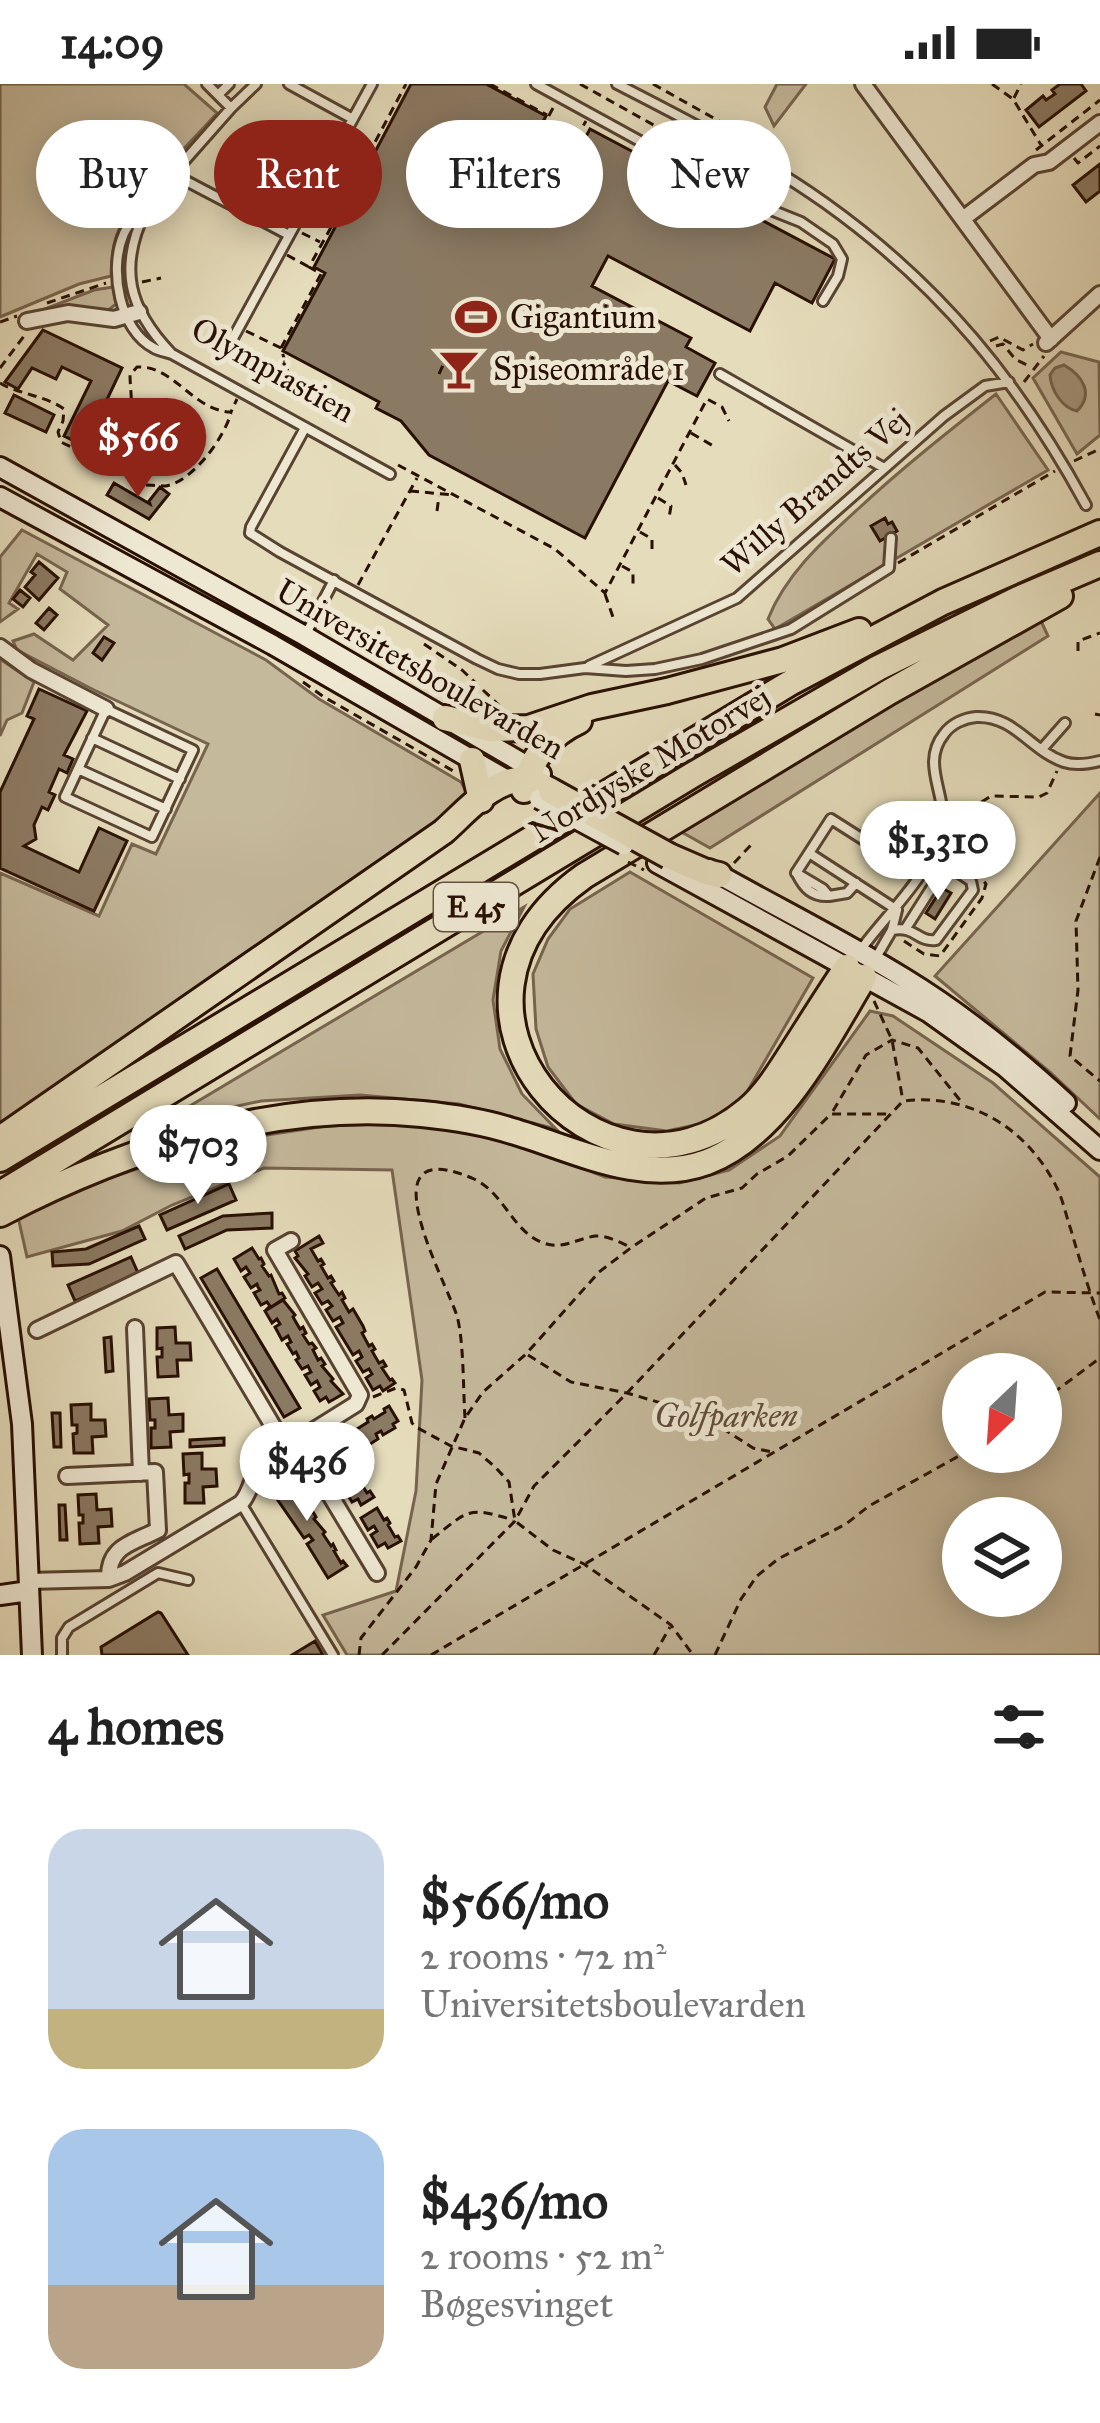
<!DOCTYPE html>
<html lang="en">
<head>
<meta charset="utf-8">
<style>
	:root { --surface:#fff; --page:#f6f6f6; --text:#222; --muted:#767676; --accent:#8f2418 }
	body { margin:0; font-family:"IM FELL Great Primer",serif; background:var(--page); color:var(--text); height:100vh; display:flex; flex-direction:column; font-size:45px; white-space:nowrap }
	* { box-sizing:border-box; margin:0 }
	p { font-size:39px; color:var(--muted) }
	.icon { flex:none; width:66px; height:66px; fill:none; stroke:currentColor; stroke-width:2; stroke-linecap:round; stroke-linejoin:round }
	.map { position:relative; height:1571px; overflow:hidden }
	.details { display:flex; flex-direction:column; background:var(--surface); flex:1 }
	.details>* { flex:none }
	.hud { position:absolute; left:36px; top:36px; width:1029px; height:108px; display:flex; gap:24px }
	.needle { width:78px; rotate:205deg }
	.fabs { position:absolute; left:942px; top:1269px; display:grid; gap:24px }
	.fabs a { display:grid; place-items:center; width:120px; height:120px; border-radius:50%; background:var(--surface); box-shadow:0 6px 30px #0003; font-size:60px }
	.price { position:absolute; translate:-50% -102px; padding:0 27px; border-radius:42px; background:#fff; color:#222; font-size:39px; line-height:78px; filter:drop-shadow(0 3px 6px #0008) }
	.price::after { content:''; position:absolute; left:50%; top:72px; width:36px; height:27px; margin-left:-18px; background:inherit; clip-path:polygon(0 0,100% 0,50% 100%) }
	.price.on { background:var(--accent); color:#fff }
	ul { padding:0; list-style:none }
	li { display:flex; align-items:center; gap:36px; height:300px; padding:0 48px }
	li span { display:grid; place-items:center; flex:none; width:336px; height:240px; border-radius:36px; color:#555 }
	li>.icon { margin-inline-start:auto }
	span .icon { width:144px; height:144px; fill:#fffc; stroke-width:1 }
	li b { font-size:51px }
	h2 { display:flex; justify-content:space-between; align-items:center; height:144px; padding:0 48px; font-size:51px }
	.pill { padding:0 42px; border-radius:54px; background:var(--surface); box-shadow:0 6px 30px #0003; font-size:42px; line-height:108px }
	.pill.on { background:var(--accent); color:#fff }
	.status { display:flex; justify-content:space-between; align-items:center; height:84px; padding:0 60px; background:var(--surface); direction:ltr }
	.status svg { height:33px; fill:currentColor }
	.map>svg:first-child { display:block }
	.green { fill:#c5b99c; stroke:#776450; stroke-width:3; fill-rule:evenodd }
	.water { fill:#a5977d; stroke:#73614d; stroke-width:3 }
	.building { fill:#8b7a63; stroke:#291004; stroke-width:3 }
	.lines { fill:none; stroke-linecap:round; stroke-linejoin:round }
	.lane-casing { stroke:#584332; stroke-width:14 }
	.street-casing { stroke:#584332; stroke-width:20 }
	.secondary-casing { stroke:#291004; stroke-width:24 }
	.highway-casing { stroke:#291004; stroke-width:30 }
	.path { stroke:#291004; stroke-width:3; stroke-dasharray:9 6; stroke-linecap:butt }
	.lane { stroke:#eee8d3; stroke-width:8 }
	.street { stroke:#eee8d3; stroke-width:14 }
	.secondary { stroke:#eee8d3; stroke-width:18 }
	.highway { stroke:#e5dcbb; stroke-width:24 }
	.secondary-bridge-casing { stroke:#291004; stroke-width:24; stroke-linecap:butt }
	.highway-bridge-casing { stroke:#291004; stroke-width:30; stroke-linecap:butt }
	.path-bridge { stroke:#291004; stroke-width:3; stroke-dasharray:9 6; stroke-linecap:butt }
	.secondary-bridge { stroke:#eee8d3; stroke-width:18 }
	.highway-bridge { stroke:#e5dcbb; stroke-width:24 }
	.labels { text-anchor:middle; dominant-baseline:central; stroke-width:10; stroke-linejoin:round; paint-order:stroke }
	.shield { fill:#eee8d3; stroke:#645142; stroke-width:3 }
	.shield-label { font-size:30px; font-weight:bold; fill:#291004 }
	.poi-label { font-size:33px; fill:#291004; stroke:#eee8d3; text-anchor:start }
	.street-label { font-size:33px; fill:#291004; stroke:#eee8d3 }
	.park-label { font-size:33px; font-style:italic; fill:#604b39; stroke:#eee8d3 }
</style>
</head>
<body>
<div class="status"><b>14:09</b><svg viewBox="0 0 49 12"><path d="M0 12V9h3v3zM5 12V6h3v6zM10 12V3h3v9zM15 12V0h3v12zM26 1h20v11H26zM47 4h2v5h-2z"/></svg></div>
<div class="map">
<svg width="1100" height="1571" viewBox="0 0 1100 1571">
	<rect width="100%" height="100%" fill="#e5dcbb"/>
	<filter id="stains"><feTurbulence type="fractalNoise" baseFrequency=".00167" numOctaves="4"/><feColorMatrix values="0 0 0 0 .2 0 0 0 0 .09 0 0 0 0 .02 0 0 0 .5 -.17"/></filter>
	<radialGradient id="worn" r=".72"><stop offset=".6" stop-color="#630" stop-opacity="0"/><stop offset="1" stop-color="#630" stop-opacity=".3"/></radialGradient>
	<path class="green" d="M0,0h184l33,29c-26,30 -83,83 -98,117 -7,14 -7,31 -8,46l-32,8 -79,33z
		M777,0h29l-32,42 -9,-19z
		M113,203l3,17 -10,8 -33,-6 -28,3 49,-19z
		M1061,268l38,10 1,73 -23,19 -44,-76z
		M996,310l52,76 -273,159 -7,-10c18,-45 55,-78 90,-110 44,-41 91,-78 138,-115z
		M22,446l244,130 53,39 142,83 6,11 -7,11 -460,327v-258l99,43 33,-72 24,10 52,-110 -114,-54 -77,-40 -4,-9 21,-7 39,26 35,-35 -48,-36 7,-17 -30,-18 -28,49 9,6 -18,13v-65z
		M1041,537l7,15 -338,212 -32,-18 318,-187z
		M0,575l34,23 -12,31 -15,7 -7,16z
		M1100,709v326l-50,-47 -115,-96z
		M630,788l183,106 -69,119 -35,25 -42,9 -53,-7 -38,-20 -28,-37 -12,-38 -3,-55 15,-35 22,-30z
		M524,823l-23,44 -8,49 7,49 22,45 34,35 -97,-25 -99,-9 -99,6 -98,21z
		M870,927l23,5 100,67 107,94v478h-753l-24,-40 73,-24 20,-100 6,-111 -30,-210 -128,-2 -92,37 -50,26 -95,26 -9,-40 94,-40 103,-34 111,-17 79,-3 108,18 92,36 74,6 50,-13 51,-34zM963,1290h78v78h-78zM963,1434h78v78h-78z"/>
	<path class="water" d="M1064,281c19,11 30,29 13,46 -15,-3 -26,-21 -27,-36l5,-7z"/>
	<path class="building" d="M411,0h75l60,32 -35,66 4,25 26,13 49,-91 245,130 -23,44 -37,-20 -25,48 -142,-75 -16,30 99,52 -5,9 29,16 -18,33 -29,-15 -83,157 -156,-83 -28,-34 -25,-13 3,-6 -96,-51 42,-78 -11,-6z
		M1060,0h21l5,7 -47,36 -13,-17 17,-14 3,4 9,-6 -3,-4z
		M1100,80v27l-14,11 -13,-17z
		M43,246l79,38 -37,78 -21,-10 27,-55 -29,-14 -6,12 -24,-11 -14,21 -13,-7z
		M14,311l40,20 -8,17 -41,-19z
		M114,399l36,21 -1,-3 11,-14 9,7 -20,25 -42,-24z
		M885,434l3,6 4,-2 5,9 -17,10 -9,-15z
		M39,478l19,16 -19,22 -14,-13 10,-12 -4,-3z
		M20,506l10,8 -7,9 -10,-8z
		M49,524l8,7 -13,15 -8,-7z
		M104,553l10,6 -12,17 -9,-7z
		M39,605l48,22 -23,44 9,4 -6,14 -8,-4 -10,23 6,3 -7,15 -6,-3 -8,18 2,14 -12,7 55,26 20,-44 28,13 -33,70 -94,-43v-76l34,-73 -7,-3z
		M942,804l9,5 -16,26 -9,-6z
		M229,1100l7,16 -69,30 -7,-15z
		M272,1129v15l-45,2 -42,19 -6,-13 44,-20z
		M139,1142l6,13 -56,25 -36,2 -1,-14 34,-3z
		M319,1152l4,7 -12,6 7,12 3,-2 3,5 -3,2 7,12 3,-2 3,5 -3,2 8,12 3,-3 3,6 -3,2 7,12 4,-3 10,17 2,5 -3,2 7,13 3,-2 3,5 -3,2 7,12 4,-2 3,5 -4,2 8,12 2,-1 3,4 -12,8 -3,-5 -7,4 -7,-12 6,-4 -3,-5 -6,3 -7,-11 6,-4 -3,-6 -6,4 -17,-28 7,-4 -3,-6 -7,4 -7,-11 6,-4 -4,-5 -6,3 -7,-11 7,-4 -4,-6 -6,4 -7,-11 3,-2 -13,-16 3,-2 -3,-5z
		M252,1164l7,11 2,-1 3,6 -2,2 7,10 2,-1 8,19 3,-1 3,5 -20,13 5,-5 -3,-4 -6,3 -7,-12 6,-3 -2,-3 -1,-3 -6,4 -7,-11 6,-4 -4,-6 -5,4 -7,-12z
		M131,1173l7,16 -63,28 -7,-16z
		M217,1185l83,139 -16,9 -83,-139z
		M283,1216l12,15 -2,2 7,12 3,-2 3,6 -3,2 6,9 3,-1 4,5 -3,2 5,10 3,-2 4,6 -3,2 11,13 -2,2 12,13 -14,8 -3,-5 -6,4 -6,-10 6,-4 -3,-6 -6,4 -6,-10 6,-3 -3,-6 -6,3 -6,-9 3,-2 -3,-6 -3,2 -6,-10 4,-2 -3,-6 -6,4 -7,-13 5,-3 -3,-5 -5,4 -7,-12z
		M175,1243l1,16h14l1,17h-14l1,16 -20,1 -1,-20h5v-9l-5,1v-21z
		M111,1253l2,34 -7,1 -2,-34z
		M168,1314l1,17 14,-1v17l-13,1 1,15 -20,1v-20h4v-8h-5l-1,-21z
		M91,1320v16h14l1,16 -14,1 1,16h-19l-1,-19 4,-1v-8h-5l-1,-20z
		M389,1322l9,15 -5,3 2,4 -12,7 -2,-4 -5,3 2,5 -11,7 -10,-17 11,-7 -1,-3 5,-3 2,3 11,-7 -1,-3z
		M52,1329h8l1,34h-7z
		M334,1351l7,12 3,-2 3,5 -4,3 6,10 3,-2 3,5 -2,2 6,10 2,-2 3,5 -3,2 6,10 3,-2 4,6 -13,8 -3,-6 -6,3 -6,-10 5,-3 -3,-5 -5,3 -6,-10 5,-3 -3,-5 -5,3 -6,-10 6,-4 -3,-5 -6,4 -8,-12z
		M224,1354v7l-34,2v-7z
		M202,1369v16h14l1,17 -14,1 1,16h-19v-20h4v-9l-5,1 -1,-21z
		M285,1387l12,15 -2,2 6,10 2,-1 4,5 -3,1 6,10 3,-1 3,5 -2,2 11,13 -2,2 8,12 2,-2 3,6 -2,1 7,12 2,-2 4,5 -19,12 -21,-34 6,-4 -4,-5 -5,3 -27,-39 5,-3 -3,-6 -3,2 -7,-12z
		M96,1410l1,16 14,-1 1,17 -14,1 1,16 -19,1 -1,-21h4v-8h-4l-1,-20z
		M59,1421h6l2,35h-7z
		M377,1424l7,12 3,-2 3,5 -2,2 7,12 3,-1 3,5 -13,7 -3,-5 -7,4 -7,-12 6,-4 -3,-5 -6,4 -7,-12z
		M158,1528l3,1 27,42h-86l-1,-8z
		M315,1557l8,14h-31z"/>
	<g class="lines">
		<g class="lane-casing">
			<path id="lane" d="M207,0l24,24
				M256,0l-25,24 -98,111c-4,6 -8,11 -10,17 -14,33 -4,94 31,112 5,3 12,4 18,6l218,120
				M289,0l64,35
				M536,0l215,118 50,20 32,22 9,15 -4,17 -15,25
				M617,0c70,36 143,73 208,119 115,82 194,179 261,302
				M219,10l10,-10
				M173,90l116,61
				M146,126c-28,57 -18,98 25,143
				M232,256l140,-256
				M720,290l164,94
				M305,344l-54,99 -1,6 30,19 197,107 21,10 21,5h21l45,-6 41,3 29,-2 47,-10 89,-30 98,-61 2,-30
				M307,548l27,-52
				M589,582l148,-68 207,-182 41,-30 24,-4
				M106,625l87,41 -41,87 -87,-40z
				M92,654l88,41
				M1042,665l23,-26
				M78,685l88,40
				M809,769l-13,20 27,16 6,7 18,-3 9,-10
				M797,790c7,14 15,23 32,22
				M897,826l-88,-57 22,-34 88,56
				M906,844l40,-63
				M892,846c25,-4 24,12 44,10l37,-50 -2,-9 -40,-26
				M859,868c28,-39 68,-72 82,-121 9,-34 -22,-66 3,-97 7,-10 20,-16 32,-17 38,-2 55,34 88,45 12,4 24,2 36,-1
				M874,877l18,-31 5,-20
				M242,1421l91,150
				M62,1571v-17l7,-11 89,-54 30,7"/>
		</g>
		<g class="street-casing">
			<path id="street" d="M863,0l188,255
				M964,134l70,-53 15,-3 51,-39
				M27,237l41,-8 46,6 25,-7
				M1046,259l54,-49
				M0,563l31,23 75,39
				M135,1244l6,145
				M37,1246l139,-67 110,185
				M297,1356l80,133
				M67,1392l88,-4 3,58c-27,14 -50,16 -49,49
				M28,1497l81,-2 16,-6 116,-70c11,-12 10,-26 19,-39l96,-60 4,-9 -85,-145 16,-9"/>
		</g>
		<g class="secondary-casing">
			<path id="secondary" d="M0,383l305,169 236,138
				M0,413l273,148 241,139
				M657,779l271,149 77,55 95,83
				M709,785c65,37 132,70 195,109 59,36 112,79 162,125
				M0,1172l22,168 10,231
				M0,1511l29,-4"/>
		</g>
		<g class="highway-casing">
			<path id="highway" d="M445,634l45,11 39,-1 63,-21 75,-16 116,-31 76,-29
				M472,676l9,40
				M524,706c6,-31 26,-56 55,-69
				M669,772l37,16 13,3
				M847,883c-19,28 -37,57 -55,85 -13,20 -26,42 -45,58 -147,123 -346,-104 -163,-234l305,-184 171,-96
				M0,1055l443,-307c21,-18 51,-55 81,-52 10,1 18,6 27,11
				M0,1075l790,-476 153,-81 157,-69
				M0,1110l694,-420 184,-106 140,-69 82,-35
				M0,1130c128,-67 277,-115 422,-100 30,3 62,8 90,17 62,18 130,55 195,31 73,-28 118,-120 157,-185"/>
		</g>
		<path class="path" d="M490,0l57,31
			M580,0l158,88 47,18
			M653,0l73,41 8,8
			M992,0l21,15 28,46
			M1014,14l7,-14
			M553,24l-39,72 5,26 14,7 53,-92
			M351,62l17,10
			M1036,66l64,-50
			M1074,74l4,5 22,-17
			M316,125l17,10
			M302,149l18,9
			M287,171l22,12
			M142,198l19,-4
			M47,219l59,-20
			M0,238l17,-6
			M246,247l35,17 8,27
			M990,257l9,-4 24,13 10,-6
			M996,262l7,-2 12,15 16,8
			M281,264l40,-74 -12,-7 61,-110 4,-13 32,-60
			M0,284l24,-32
			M439,290l4,-9
			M1024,298l20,-26
			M0,299c21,12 44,12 64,26l-1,12 -5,11 3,10c30,17 62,12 69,-27 3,-13 0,-27 0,-40l7,-8c37,-2 56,44 94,45l6,-13
			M691,349l24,14
			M1074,377l26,-12
			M398,381l157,84 50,44 102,-194 15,8 7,14
			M675,381l7,8 4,12
			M146,401c5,0 16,1 20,1 27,-5 58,-48 65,-73
			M410,407l44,4
			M658,414l13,8 -2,12
			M437,427l2,-15
			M640,448l12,7v10
			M898,479l157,-92
			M622,482l11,6v13
			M358,501l59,-107
			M605,510l9,26
			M424,560l38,26 42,40
			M1078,567v-10l22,-8
			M303,598l21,15 131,75
			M1095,630l5,1
			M947,767l33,-48 11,-7 48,1 8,-4 10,-22
			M1100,773l-24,64 2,69 -8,66 30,25
			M734,779l17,-18
			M904,857l20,13 16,2 42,-58 4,-14 -5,-6
			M874,917l18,39 11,61
			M833,1027l33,-56 26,-15 26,8 45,56
			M528,1271l43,27 56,11 75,22 51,33 19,4
			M373,1313l23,-9 8,2 8,33 4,4 35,19 28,7 17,15 13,14 6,39 38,29 31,14 87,61 22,30
			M1041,1318l59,-44
			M465,1334c-2,-29 -1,-76 -8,-102 -12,-37 -95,-186 17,-137 30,14 38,51 67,63 20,9 35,-3 54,-6 11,-1 24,6 35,11
			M432,1455c37,-29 35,-33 81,-19
			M359,1571l2,-17 55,-71 15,-27 5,-56 29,-66 18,-26 43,-38 73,-82 33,-25 74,-49 36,-10 15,-14 31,-18 43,-42h58
			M382,1571l133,-134 19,-35 93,-93 276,-292c66,-8 123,26 153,85 7,13 10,30 15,44 9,31 18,61 29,90
			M431,1571l614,-363 55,1
			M654,1571l16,-28
			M715,1571l26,-56 16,-23 21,-17 68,-35 23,-18 97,-54"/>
		<use href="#lane" class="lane"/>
		<use href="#street" class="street"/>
		<use href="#secondary" class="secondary"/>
		<use href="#highway" class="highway"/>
		<g class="secondary-bridge-casing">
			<path id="secondary-bridge" d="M539,715l85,46"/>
		</g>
		<g class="highway-bridge-casing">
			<path id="highway-bridge" d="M551,707l118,65"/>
		</g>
		<path class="path-bridge" d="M628,778l16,8"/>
		<use href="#secondary-bridge" class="secondary-bridge"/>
		<use href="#highway-bridge" class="highway-bridge"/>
	</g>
	<defs>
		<g id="stadium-bare" transform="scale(3.24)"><path d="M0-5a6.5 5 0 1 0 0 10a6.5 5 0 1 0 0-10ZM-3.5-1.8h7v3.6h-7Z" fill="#8f2418" stroke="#eee8d3" stroke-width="2.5" paint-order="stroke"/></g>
		<g id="bar-bare" transform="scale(3.24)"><path d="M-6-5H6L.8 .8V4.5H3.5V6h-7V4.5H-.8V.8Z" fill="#8f2418" stroke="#eee8d3" stroke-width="2.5" paint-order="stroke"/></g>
	</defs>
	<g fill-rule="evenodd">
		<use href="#stadium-bare" x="476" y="233"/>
		<use href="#bar-bare" x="459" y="285"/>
	</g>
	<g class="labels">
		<rect class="shield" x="434" y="799" width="84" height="48" rx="9"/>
		<g class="shield-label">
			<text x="476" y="823">E 45</text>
		</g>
		<g class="poi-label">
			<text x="510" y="233">Gigantium</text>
			<text x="493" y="285">Spiseområde 1</text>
		</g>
		<g class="street-label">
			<text transform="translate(273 286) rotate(29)">Olympiastien</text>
			<text transform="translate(815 408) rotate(-41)">Willy Brandts Vej</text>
			<text transform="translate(420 585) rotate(30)">Universitetsboulevarden</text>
			<text transform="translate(650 680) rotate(-31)">Nordjyske Motorvej</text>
		</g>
		<g class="park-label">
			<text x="726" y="1332">Golfparken</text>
		</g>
	</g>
	<rect width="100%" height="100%" filter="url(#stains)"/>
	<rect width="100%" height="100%" fill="url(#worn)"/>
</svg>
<div class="fabs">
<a><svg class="needle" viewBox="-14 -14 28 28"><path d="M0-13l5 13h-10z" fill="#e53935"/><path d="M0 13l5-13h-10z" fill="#767676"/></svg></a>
<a><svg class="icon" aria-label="layers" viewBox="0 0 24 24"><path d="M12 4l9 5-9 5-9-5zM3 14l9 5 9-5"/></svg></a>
</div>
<b class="price on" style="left:138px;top:416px">$566</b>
<b class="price" style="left:938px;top:819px">$1,310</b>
<b class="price" style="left:198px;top:1123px">$703</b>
<b class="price" style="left:307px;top:1440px">$436</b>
<div class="hud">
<a class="pill">Buy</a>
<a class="pill on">Rent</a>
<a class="pill">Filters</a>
<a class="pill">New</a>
</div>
</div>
<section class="details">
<h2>4 homes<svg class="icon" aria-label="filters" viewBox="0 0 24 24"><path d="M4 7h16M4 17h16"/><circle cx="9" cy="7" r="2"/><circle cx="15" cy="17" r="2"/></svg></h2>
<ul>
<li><span style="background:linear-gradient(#c9d6e8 75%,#c2b280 0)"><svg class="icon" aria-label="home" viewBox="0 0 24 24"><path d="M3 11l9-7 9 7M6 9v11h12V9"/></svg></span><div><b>$566/mo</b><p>2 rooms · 72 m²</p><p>Universitetsboulevarden</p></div></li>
<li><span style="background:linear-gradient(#a9c7e8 65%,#b9a48a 0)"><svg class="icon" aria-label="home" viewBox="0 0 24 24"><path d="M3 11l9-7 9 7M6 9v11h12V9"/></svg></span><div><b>$436/mo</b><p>2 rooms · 52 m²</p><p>Bøgesvinget</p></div></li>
</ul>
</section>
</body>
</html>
